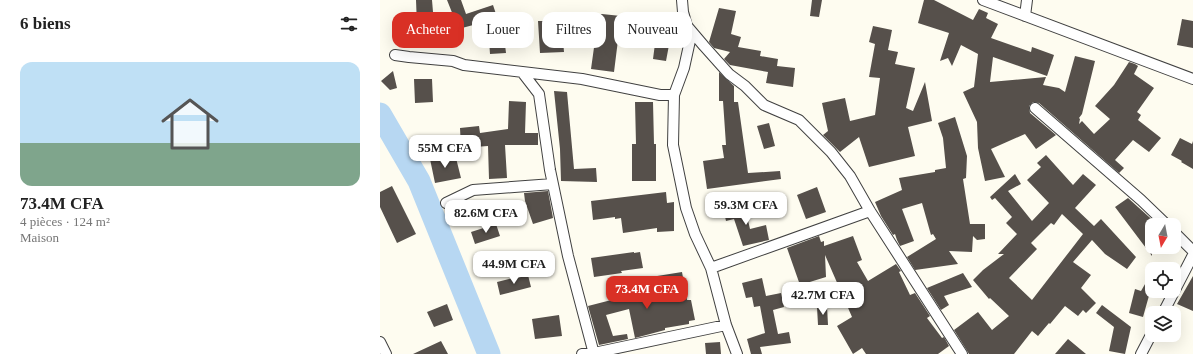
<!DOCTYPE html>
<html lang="fr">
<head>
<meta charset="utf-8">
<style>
	:root { --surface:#fff; --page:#f2f2f2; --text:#222; --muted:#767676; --accent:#d93025 }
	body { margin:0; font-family:Georgia,serif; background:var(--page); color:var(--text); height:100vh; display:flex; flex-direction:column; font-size:15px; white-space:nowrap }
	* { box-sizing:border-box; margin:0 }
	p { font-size:13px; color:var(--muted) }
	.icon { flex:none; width:22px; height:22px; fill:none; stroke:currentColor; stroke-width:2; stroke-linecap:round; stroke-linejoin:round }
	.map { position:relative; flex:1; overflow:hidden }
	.details { display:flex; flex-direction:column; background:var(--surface); width:380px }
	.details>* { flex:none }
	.hud { position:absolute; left:12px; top:12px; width:380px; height:36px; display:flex; gap:8px }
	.needle { width:26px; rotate:190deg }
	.controls { position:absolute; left:765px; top:218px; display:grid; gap:8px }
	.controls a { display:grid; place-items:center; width:36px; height:36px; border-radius:8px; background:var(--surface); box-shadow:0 4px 16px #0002; font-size:20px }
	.price { position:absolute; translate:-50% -34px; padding:0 9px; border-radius:8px; background:#fff; color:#222; font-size:13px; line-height:26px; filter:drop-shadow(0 1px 2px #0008) }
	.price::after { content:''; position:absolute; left:50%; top:24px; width:12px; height:9px; margin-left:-6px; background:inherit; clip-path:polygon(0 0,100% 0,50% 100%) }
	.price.active { background:var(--accent); color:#fff }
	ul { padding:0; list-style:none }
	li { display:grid; align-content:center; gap:8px; height:212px; padding:0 20px }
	li span { display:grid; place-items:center; height:124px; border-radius:12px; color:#555 }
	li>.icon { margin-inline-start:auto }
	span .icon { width:72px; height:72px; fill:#fffc; stroke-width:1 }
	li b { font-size:17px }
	h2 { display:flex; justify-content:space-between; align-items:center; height:48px; padding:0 20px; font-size:17px }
	.chip { padding:0 14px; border-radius:12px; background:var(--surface); box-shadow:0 4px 16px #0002; font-size:14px; line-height:36px }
	.chip.active { background:var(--accent); color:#fff }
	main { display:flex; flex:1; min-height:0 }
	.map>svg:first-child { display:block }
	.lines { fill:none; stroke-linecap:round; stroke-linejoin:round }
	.river { stroke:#b7d7f2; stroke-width:23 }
	.building { fill:#56504b; fill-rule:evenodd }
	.street-casing { stroke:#414141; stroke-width:12 }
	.street { stroke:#fff; stroke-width:10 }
</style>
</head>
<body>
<main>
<section class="details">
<h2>6 biens<svg class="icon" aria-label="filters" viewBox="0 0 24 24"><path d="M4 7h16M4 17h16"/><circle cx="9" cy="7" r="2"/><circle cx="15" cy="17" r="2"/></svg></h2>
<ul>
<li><span style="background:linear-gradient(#bfe0f5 65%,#7fa58c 0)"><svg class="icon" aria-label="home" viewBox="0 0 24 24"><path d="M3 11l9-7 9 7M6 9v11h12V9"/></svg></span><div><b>73.4M CFA</b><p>4 pièces · 124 m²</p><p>Maison</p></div></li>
</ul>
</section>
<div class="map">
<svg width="813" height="354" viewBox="0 0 813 354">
	<rect width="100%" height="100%" fill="#fefcf0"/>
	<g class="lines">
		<path class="river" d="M0,114l39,67 70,173"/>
	</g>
	<path class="building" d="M36,0h16l2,24 -17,2z
		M67,0h14l5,14 27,-9 8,24 2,-1 3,25 -16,1 -1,-14 -8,1 -4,-17 -15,4 -3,-10 -4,2z
		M432,0h10l-3,17 -9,-1z
		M544,0h10l39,20 6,-11 9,4 -2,5 12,6 -7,14 40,14 1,-5 22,8 -7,21 -54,-19 -3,25 56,-5 -3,8 16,3 6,4 10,-36 20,5 -13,53 -3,4 1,1 -1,5 3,-3 12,13 16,-15 -15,-13 19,-21 15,-23 6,2 3,2 -4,8 20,14 -17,24 4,3 -3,5 23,18 -12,14 -16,-12 -18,20 9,8 -5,5 -80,-70 -6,-1 -4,4 1,7 26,22 -20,14 -11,-15 -34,15 14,28 -20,4 -7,-33 -1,-26 -14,-30 11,-5 4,-33 -17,-9 -9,21 -4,-8 -8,3 9,-28 -31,-10z
		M339,8l17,3 -5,23 10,3 -3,10 23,4 -1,5 18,3 -1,7 18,2 -2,19 -27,-4 2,-11 -38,-7 -6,-6 6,-7 -16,-4 -5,-6z
		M222,14l19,2 -7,56 -23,-3 6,-43 -35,2 2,24 -24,1 -2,-32h5v-2l31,-2v-1z
		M802,19l11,2v27l-16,-3z
		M493,26l19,4 -4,20 10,2 -3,12 20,4 -9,40 7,3 12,-29 7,39 -24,6 7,29 -46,11 -10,-30 -19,15 -17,-17 5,-4 -6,-28 23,-5 5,23 25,-6 5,-37 -11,-1 6,-33 -6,-2z
		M284,28l11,2 -3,16 -3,-1 -3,16 -13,-2 3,-23 7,1z
		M13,71l4,17 -7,2 -9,-9z
		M339,72l15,14v16h4l10,71 32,-2 1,8 -74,10 -4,-28 21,-3 -2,-13h4l-3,-44h-4z
		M34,79h18l1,23 -18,1z
		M174,91l13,1 7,77 22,-1 1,14 -36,-1 -1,-32z
		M129,101l17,1 -1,31h13v12h-33l2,33 -18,1 -1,-33 -27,2 -1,-20 19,-2 1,7 28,-4z
		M255,102h18l1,42h2v37h-24v-37h4z
		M575,117l12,39 -1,22 -3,1 7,45h15v15l-8,1 -4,-4 -1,16 -23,-1 9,13 -43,6 -8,-13 29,-18 -3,-5 -2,1 -9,-32 -20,6 12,32 -14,5 -3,-6 -2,-6 -2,1 -12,-19 -6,-14 27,-12 -3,-12 36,-6v-2l11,-2 -3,-30 -5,-15z
		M389,123l6,23 -11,3 -7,-23z
		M800,138l12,6 1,-3v28l-12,-7 1,-1 -11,-6z
		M75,154l6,24 -26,5 -5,-24z
		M666,155l27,30 10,-11 13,11 -21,23 19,18 7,-7 35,38 -9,12 -22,-15 -13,-14 -19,22 18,13 -10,13 15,15 -10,10 -3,-3 -5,6 -13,-10 -15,18 -1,-1 -11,13 -6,-5 -18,23h-45l-15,-24 24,-18 14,18 17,-14 -19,-18 -1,1 -16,-19 10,-10 21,-16h-6l19,-20 -11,-11 6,-6 -17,-19 -3,2 -2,-3 25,-23 6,10 -13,7 24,30 17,-18 -22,-23 14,-13 -4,-4zM682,214l21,20 -51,66 -23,-22 28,-29 -6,-6 20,-20 3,2z
		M12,186l24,48 -19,9 -17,-36v-15z
		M437,187l9,25 -20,7 -9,-24z
		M168,191l5,27 -20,6 -8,-23 -1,-8z
		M286,192l1,11 7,-1v29l-17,1v-4l-34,5 -2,-15 -6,1v-2l-22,3 -2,-19z
		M748,198l30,27h-7l1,1v30l-37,-49z
		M364,203l6,26 16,-4 3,15 -26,6 -9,-27 -8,2 -3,-13z
		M116,224l4,12 -25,8 -4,-12z
		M439,236l2,6 3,-1v5l29,-10 9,24 -5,2 11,19 28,-17 5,7 -2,1 11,23 5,-2 15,23 -3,2 15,20 2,-1 5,9 -11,8h-72l-4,-6 -9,6 -16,-28 15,-9 -27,-62 1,22 -26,8 -13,-37z
		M254,252v1l6,-1 3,16 -22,3 1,2 -28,4 -3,-19z
		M302,272l5,28h4l4,20 -6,1v3l-24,4v2l-30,8 -6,-29 -23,6 7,21 14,-2 1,5 -29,6 -11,-39 35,-9v1l30,-5 -2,-16z
		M772,272v13l-9,32 -14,-4 6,-24 6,2z
		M583,273l9,14 -28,9 5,9 -8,5 -14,-22z
		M148,275l3,12 -31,8 -3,-13 16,-4 1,1z
		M813,276v35l-16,-7z
		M382,278l4,18 15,-3 3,14 -11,3 5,24 11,-2 2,11 -31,4 2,7h-11l-4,-15 18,-6 -5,-27 -6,1 -2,-10 -6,1 -4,-15z
		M67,304l6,16 -19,7 -7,-15z
		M722,305l29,22 -6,27 -16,-3 5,-24 -18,-14z
		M447,306l1,19h-10l-1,-18z
		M179,315l3,21 -27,3 -3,-20z
		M688,339l18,15h-31z
		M61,341l7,13h-35z
		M340,342l1,12h-15l-1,-11z"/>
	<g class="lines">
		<g class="street-casing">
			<path id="street" d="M302,0l1,12 4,14 17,20 25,28 16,12 19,19 35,15 32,32 19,24 20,35 92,143
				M603,0l210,79
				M645,16l2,-16
				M309,30l2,6 -7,32 -10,27 -1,50 13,63 9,26 16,34 15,57 11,29
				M15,55l14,2 44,4 11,4 118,14 78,16h14
				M142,72l17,22 11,76 18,86 26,98
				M655,108l106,92 26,25
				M66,203l27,-13 80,-6
				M794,232l19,19
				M331,268l159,-57
				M783,313l30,-58
				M0,342l6,12
				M202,354l12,-1 132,-28
				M761,354l11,-21"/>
		</g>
		<use href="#street" class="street"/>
	</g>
</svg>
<div class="controls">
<a><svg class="needle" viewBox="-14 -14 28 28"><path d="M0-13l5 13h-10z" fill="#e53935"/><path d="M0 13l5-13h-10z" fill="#767676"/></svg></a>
<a><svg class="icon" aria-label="locate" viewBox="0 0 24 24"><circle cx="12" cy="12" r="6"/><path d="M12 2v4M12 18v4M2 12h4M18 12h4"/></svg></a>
<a><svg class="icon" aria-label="layers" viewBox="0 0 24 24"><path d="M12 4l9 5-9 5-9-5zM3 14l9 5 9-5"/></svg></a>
</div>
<b class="price" style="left:65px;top:169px">55M CFA</b>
<b class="price" style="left:366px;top:226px">59.3M CFA</b>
<b class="price" style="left:106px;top:234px">82.6M CFA</b>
<b class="price" style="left:134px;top:285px">44.9M CFA</b>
<b class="price active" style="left:267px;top:310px">73.4M CFA</b>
<b class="price" style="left:443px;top:316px">42.7M CFA</b>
<div class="hud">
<a class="chip active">Acheter</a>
<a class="chip">Louer</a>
<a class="chip">Filtres</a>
<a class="chip">Nouveau</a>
</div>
</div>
</main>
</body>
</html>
